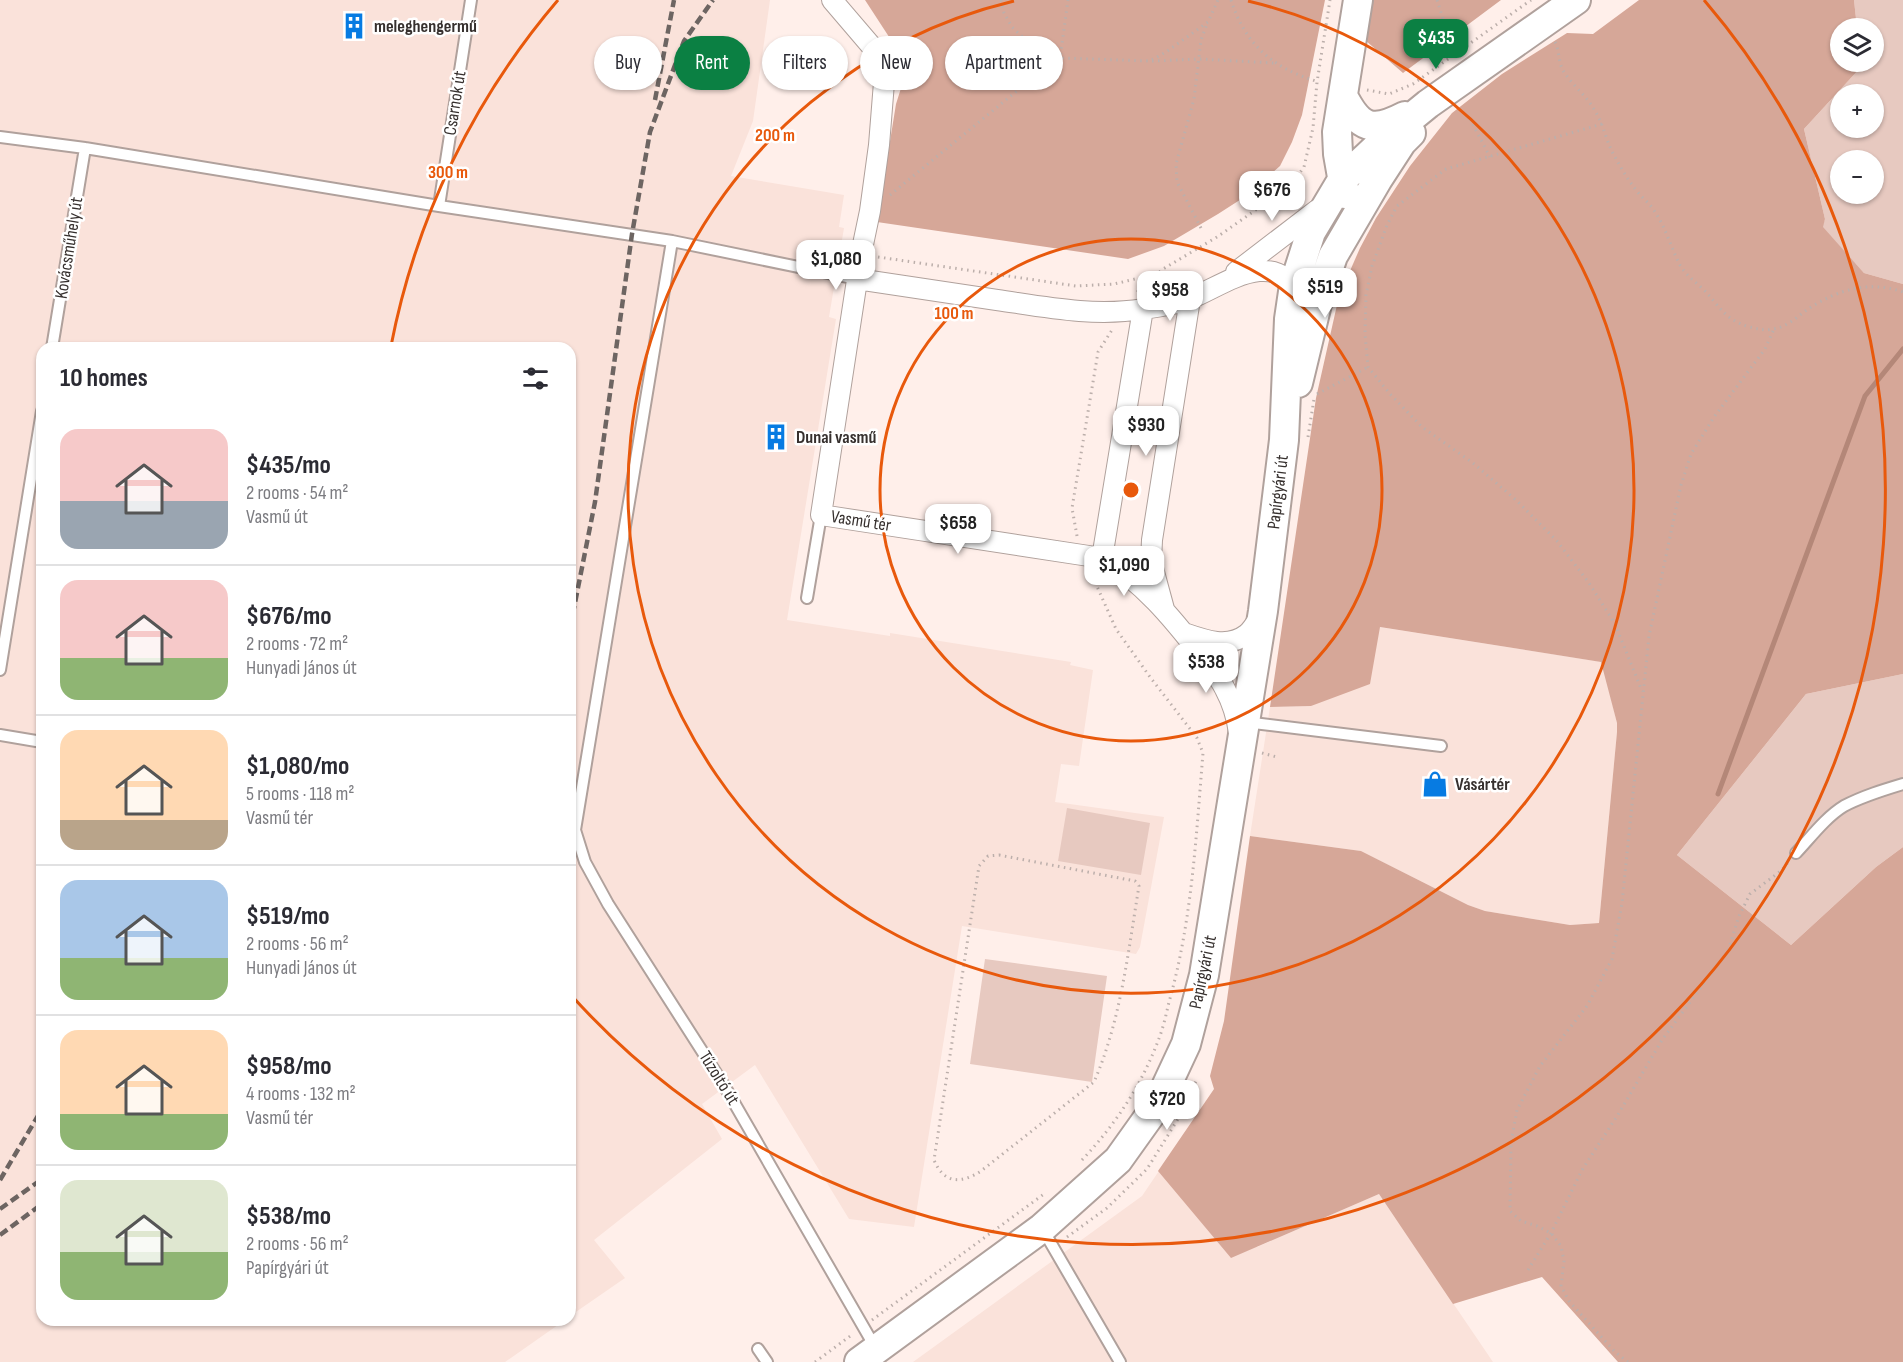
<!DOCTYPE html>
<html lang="en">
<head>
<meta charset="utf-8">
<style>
	:root { --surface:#fff; --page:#f2f2f3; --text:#2b2b33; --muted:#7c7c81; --line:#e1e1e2; --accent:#0b8043 }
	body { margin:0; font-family:"Sofia Sans Condensed",sans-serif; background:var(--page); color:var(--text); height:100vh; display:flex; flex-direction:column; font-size:22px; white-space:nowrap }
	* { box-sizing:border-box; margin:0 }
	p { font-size:20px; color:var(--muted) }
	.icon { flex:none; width:33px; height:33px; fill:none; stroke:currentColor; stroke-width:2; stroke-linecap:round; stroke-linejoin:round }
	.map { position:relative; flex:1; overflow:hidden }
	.details { position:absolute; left:36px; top:342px; width:540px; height:984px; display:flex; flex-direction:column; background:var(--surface); border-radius:18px; box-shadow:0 2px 4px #0004 }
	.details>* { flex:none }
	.top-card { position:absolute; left:594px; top:36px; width:570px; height:54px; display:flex; gap:12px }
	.tools { position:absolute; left:1830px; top:18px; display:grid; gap:12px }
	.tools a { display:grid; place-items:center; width:54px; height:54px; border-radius:50%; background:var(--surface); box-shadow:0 2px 4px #0004; font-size:30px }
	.price { position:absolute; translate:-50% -51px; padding:0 14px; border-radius:12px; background:#fff; color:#222; font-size:20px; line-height:39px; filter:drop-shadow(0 2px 3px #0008) }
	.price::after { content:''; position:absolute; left:50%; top:36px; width:18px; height:14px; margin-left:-9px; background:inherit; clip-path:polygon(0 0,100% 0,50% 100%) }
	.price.active { background:var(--accent); color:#fff }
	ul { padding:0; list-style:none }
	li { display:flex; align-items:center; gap:18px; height:150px; padding:0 24px }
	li+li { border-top:2px solid var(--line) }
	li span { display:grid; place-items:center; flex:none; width:168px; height:120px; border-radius:18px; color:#555 }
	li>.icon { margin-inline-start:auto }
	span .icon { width:72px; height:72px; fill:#fffc; stroke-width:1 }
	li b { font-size:26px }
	h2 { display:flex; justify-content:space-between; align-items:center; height:72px; padding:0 24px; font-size:26px }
	.pill { padding:0 21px; border-radius:27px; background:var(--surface); box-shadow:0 2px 4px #0004; font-size:21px; line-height:54px }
	.pill.active { background:var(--accent); color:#fff }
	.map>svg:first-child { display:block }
	.built { fill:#fae2da }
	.green { fill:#e7c9c0; fill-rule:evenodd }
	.forest { fill:#d6a798 }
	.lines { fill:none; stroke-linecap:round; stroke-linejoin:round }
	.stream { stroke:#b48778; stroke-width:5 }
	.lane-casing { stroke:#b0a19c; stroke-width:14 }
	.street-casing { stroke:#b0a19c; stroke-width:22 }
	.secondary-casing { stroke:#b0a19c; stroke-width:32 }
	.path { stroke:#bcafab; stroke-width:3; stroke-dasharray:1.5 4.5; stroke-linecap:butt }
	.lane { stroke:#fff; stroke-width:10 }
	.street { stroke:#fff; stroke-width:20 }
	.secondary { stroke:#fff; stroke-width:28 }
	.rail { stroke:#6d6562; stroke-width:4.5; stroke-dasharray:9 4.5; stroke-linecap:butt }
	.ring { fill:none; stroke:#e8590c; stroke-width:3 }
	.labels { text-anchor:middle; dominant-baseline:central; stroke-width:5; stroke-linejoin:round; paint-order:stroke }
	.poi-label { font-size:18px; font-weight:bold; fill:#36302e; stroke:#fff; text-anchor:start }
	.street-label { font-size:18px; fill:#36302e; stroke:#fff }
	.centre { fill:#e8590c; stroke:#fff; stroke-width:3 }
	.ring-label { font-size:18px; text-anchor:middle; font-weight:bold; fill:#e8590c; stroke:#fff; stroke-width:5; stroke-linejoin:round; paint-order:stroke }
</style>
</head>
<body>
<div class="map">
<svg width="1903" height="1362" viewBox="0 0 1903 1362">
	<rect width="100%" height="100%" fill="#ffefea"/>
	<path class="built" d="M0,0h770l-17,121 -22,55 113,19 -5,32 5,1 -15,89 7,2 -49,301 103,16v-3l181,29 -1,3 23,5 -14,96 -18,-2 -6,38 109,15 -24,130 -4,7 -174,-28 -48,301 -65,-8 -94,-154 -53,39 20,35 -128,101 31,38 -55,38v-968h-528v972h523l-60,42h-505z
		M1379,627l223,35 15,61v9l-18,191 -29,2 -85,-14 -17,-6 -107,-54 -111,-15 20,-129 41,-1z
		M1186,1131l71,116 122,-53 114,168h-580l229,-166z"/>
	<path class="green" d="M1854,0h49v284l-39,-11 -42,-46 3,-8 -21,-90 57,-62 -1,-5h14v-34h-17zM1840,94h34v34h-34zM1840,160h34v34h-34z
		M1903,674v173l-27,20 -85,78 -114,-90 129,-161z
		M1067,808l83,15 -9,52 -83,-14z
		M985,959l122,17 -15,106 -122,-18z"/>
	<path class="forest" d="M865,0h460l-23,115 -10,27 -12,24 -34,30 -28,18 -54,32 -36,13 -251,-37 19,-118 12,-38z
		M1372,0h129l-98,73 -38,-33z
		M1639,0h215l3,28h-17v34h20l1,5 -57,62 21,90 -2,8 41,46 39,11v390l-97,20 -129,161 114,90 85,-78 27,-20v515h-285l-76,-85 -89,27 -74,-110 -148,64 -73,-87 56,-82 -4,-13 14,-55 26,-185 111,15 107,54 17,6 85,14 29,-2 18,-191v-9l-16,-61 -221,-35 -10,57 -59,22 -41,1 46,-309 23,-102 21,-48 16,-30 34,-52 42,-53 50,-39 65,-41 26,1z"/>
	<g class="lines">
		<path class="stream" d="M1718,794l147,-398 38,-47"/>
		<g class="lane-casing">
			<path id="lane" d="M0,137l85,11 354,58 233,35 185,38
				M439,206l32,-206
				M672,241l-97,589 10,32 23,42 117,183 150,260
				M52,348l33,-200
				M807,598l14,-83
				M0,670l42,-259
				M1245,722l196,24
				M0,735l42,7
				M1796,853c15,-16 30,-36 48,-47 19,-10 39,-16 59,-22
				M1042,1228l78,134
				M758,1349l9,13"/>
		</g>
		<g class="street-casing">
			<path id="street" d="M832,0l41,48 12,22 -6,75 -9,66 -9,43 -40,261 281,43c40,23 71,61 99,97 8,11 18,21 24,34 7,13 12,29 14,44
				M1236,272l81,-62
				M857,279c47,7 94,14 140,21 48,7 97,17 146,9 15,-2 35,-5 49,-11 35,-15 82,-51 107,-3
				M1102,558l41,-249
				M1164,609l-13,-48 1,-21 38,-241
				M1184,633c20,7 44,16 63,1 6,-5 10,-13 14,-19"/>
		</g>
		<g class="secondary-casing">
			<path id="secondary" d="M1343,96c17,33 29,37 62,20
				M1345,194l-7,-40 -1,-22 21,-132
				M1298,383l20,-83 15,-44 45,-77 24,-37 9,-9
				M859,1362l183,-134 76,-68 40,-56 28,-60 18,-69 59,-364 21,-171 5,-121 5,-34 17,-53 31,-52 48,-45 38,-31 148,-104"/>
		</g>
		<path class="path" d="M1001,0l3,13 8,14 22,21 26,10 90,3 16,-9 42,-30 10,-22
			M1231,0c14,45 43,69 88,82
			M1437,0l9,28 12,24
			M1555,42c5,10 3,21 9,30 9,14 23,24 31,39 9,14 11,31 20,46 7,13 15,26 25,38 5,5 11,10 15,17 11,16 16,36 25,53 6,10 14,16 22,23 18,18 22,32 48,39 8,2 15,4 23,2 14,-2 24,-12 35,-20 29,-19 61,-29 95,-17
			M1152,61l47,-2 75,4
			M1367,90l22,4 24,-10 118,-84
			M1470,119l20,38
			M1602,124l-156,45 -49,37 -10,19 -15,41 -6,29 -1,39 3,33 22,27 32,33 51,36 43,37 41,41 32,42 26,41 27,67
			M890,195l150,-123 20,-14 8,-58
			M1201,228l-24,-46 -1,-18 18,-65 7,-59 6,-16
			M878,257l198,29 38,-2 42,-10
			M1137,292l26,-23 54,-32 63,-44 16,-15 8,-11 9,-39 4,-46 13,-82
			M1317,394l51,-27
			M1308,437l6,-38
			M1077,536l-5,-28 26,-156 14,-22
			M1262,753l15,4
			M999,855l136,26 4,5c-11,66 -18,134 -45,196l-113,89c-20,13 -37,13 -47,-11l45,-294 9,-10z
			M1082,1160c33,-35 59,-74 76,-119 5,-12 8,-26 11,-39 23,-81 27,-165 34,-249l-6,-15 -47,-61 -34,-48 -25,-56
			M1067,1237l40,-29 40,-39 36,-58 13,-30
			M1528,1270l23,-37 31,-63 37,-57 43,-73 66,-89 11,-35 11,-22 32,-24 7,-9
			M872,1320l172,-126
			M815,1362l38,-28
			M1628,1362l-13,-10 -46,-51 -8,-15 3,-25 -3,-15 -10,-13 -14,-7 -16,-5 -11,-10 1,-69 6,-32 23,-44 47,-60 25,-47 10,-56 27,-267 32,-151 10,-31 23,-37 51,-68 9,-20"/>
		<use href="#lane" class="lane"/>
		<use href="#street" class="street"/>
		<use href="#secondary" class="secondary"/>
		<path class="rail" d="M655,100l19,-100
			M570,628l25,-126 37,-268 18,-102 34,-91 29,-41
			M0,1180l42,-71
			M0,1209l42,-30
			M0,1235l42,-31"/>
	</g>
	<g class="ring">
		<circle cx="1131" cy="490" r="251"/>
		<path d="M1248 1A503 503 0 1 1 1014 1"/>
		<path d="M391 346A754 754 0 0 1 558 0M1704 0A754 754 0 0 1 571 995"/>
	</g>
	<defs>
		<g id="building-bare" transform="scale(2.07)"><path d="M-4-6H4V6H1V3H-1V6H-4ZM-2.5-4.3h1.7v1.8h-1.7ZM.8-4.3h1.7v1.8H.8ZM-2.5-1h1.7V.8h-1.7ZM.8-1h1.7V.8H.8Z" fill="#077be2" stroke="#fff" stroke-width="2.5" paint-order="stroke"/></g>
		<g id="shop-bare" transform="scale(2.07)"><path d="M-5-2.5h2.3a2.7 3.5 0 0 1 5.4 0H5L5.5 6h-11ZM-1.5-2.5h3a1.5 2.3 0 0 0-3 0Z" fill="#077be2" stroke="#fff" stroke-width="2.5" paint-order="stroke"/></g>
	</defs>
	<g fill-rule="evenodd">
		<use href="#building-bare" x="354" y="26"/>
		<use href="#building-bare" x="776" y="437"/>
		<use href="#shop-bare" x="1435" y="784"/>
	</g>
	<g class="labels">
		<g class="poi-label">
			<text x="374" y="26">meleghengermű</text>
			<text x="796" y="437">Dunai vasmű</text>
			<text x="1455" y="784">Vásártér</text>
		</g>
		<g class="street-label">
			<text transform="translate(455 103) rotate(-81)">Csarnok út</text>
			<text transform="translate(69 248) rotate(-81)">Kovácsműhely út</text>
			<text transform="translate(1278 492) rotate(-83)">Papírgyári út</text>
			<text transform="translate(861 521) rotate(9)">Vasmű tér</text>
			<text transform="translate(1203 972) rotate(-78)">Papírgyári út</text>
			<text transform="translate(719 1078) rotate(58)">Tűzoltó út</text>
		</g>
	</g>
	<circle cx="1131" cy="490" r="9" class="centre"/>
	<g class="ring-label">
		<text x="775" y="141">200 m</text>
		<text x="448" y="178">300 m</text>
		<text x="954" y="319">100 m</text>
	</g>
</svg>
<div class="tools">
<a><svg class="icon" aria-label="layers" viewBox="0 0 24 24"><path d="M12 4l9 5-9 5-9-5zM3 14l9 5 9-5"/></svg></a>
<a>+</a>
<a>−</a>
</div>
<b class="price active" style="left:1436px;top:70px">$435</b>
<b class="price" style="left:1272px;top:222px">$676</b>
<b class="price" style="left:836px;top:291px">$1,080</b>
<b class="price" style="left:1325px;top:319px">$519</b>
<b class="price" style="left:1170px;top:322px">$958</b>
<b class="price" style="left:1146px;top:457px">$930</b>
<b class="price" style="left:958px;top:555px">$658</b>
<b class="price" style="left:1124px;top:597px">$1,090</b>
<b class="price" style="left:1206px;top:694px">$538</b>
<b class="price" style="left:1167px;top:1131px">$720</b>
<div class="top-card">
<a class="pill">Buy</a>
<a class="pill active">Rent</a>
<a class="pill">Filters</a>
<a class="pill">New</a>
<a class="pill">Apartment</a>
</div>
<section class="details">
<h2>10 homes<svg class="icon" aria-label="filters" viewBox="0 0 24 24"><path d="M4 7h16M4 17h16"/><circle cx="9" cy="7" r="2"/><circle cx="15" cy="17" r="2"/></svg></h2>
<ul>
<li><span style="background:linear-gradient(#f6c9c9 60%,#9aa5b1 0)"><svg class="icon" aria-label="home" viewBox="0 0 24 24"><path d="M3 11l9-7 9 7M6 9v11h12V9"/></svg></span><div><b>$435/mo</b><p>2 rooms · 54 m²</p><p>Vasmű út</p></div></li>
<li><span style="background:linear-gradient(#f6c9c9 65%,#8fb573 0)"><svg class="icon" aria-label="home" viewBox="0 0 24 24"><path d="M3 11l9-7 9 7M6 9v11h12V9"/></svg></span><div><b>$676/mo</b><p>2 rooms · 72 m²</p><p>Hunyadi János út</p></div></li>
<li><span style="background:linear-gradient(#ffd9b3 75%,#b9a48a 0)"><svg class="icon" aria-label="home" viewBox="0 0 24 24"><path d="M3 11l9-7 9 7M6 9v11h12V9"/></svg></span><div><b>$1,080/mo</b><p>5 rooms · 118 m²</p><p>Vasmű tér</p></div></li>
<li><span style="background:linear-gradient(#a9c7e8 65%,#8fb573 0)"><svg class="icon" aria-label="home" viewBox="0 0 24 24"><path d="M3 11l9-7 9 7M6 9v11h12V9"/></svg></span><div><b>$519/mo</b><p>2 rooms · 56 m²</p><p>Hunyadi János út</p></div></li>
<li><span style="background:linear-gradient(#ffd9b3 70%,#8fb573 0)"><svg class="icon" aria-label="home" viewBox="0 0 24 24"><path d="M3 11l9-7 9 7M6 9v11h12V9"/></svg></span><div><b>$958/mo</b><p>4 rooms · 132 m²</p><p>Vasmű tér</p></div></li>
<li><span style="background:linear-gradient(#dfe7d0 60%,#8fb573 0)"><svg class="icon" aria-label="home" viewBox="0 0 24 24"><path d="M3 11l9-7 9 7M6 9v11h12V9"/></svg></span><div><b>$538/mo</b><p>2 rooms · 56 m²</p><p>Papírgyári út</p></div></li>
</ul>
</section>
</div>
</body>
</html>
